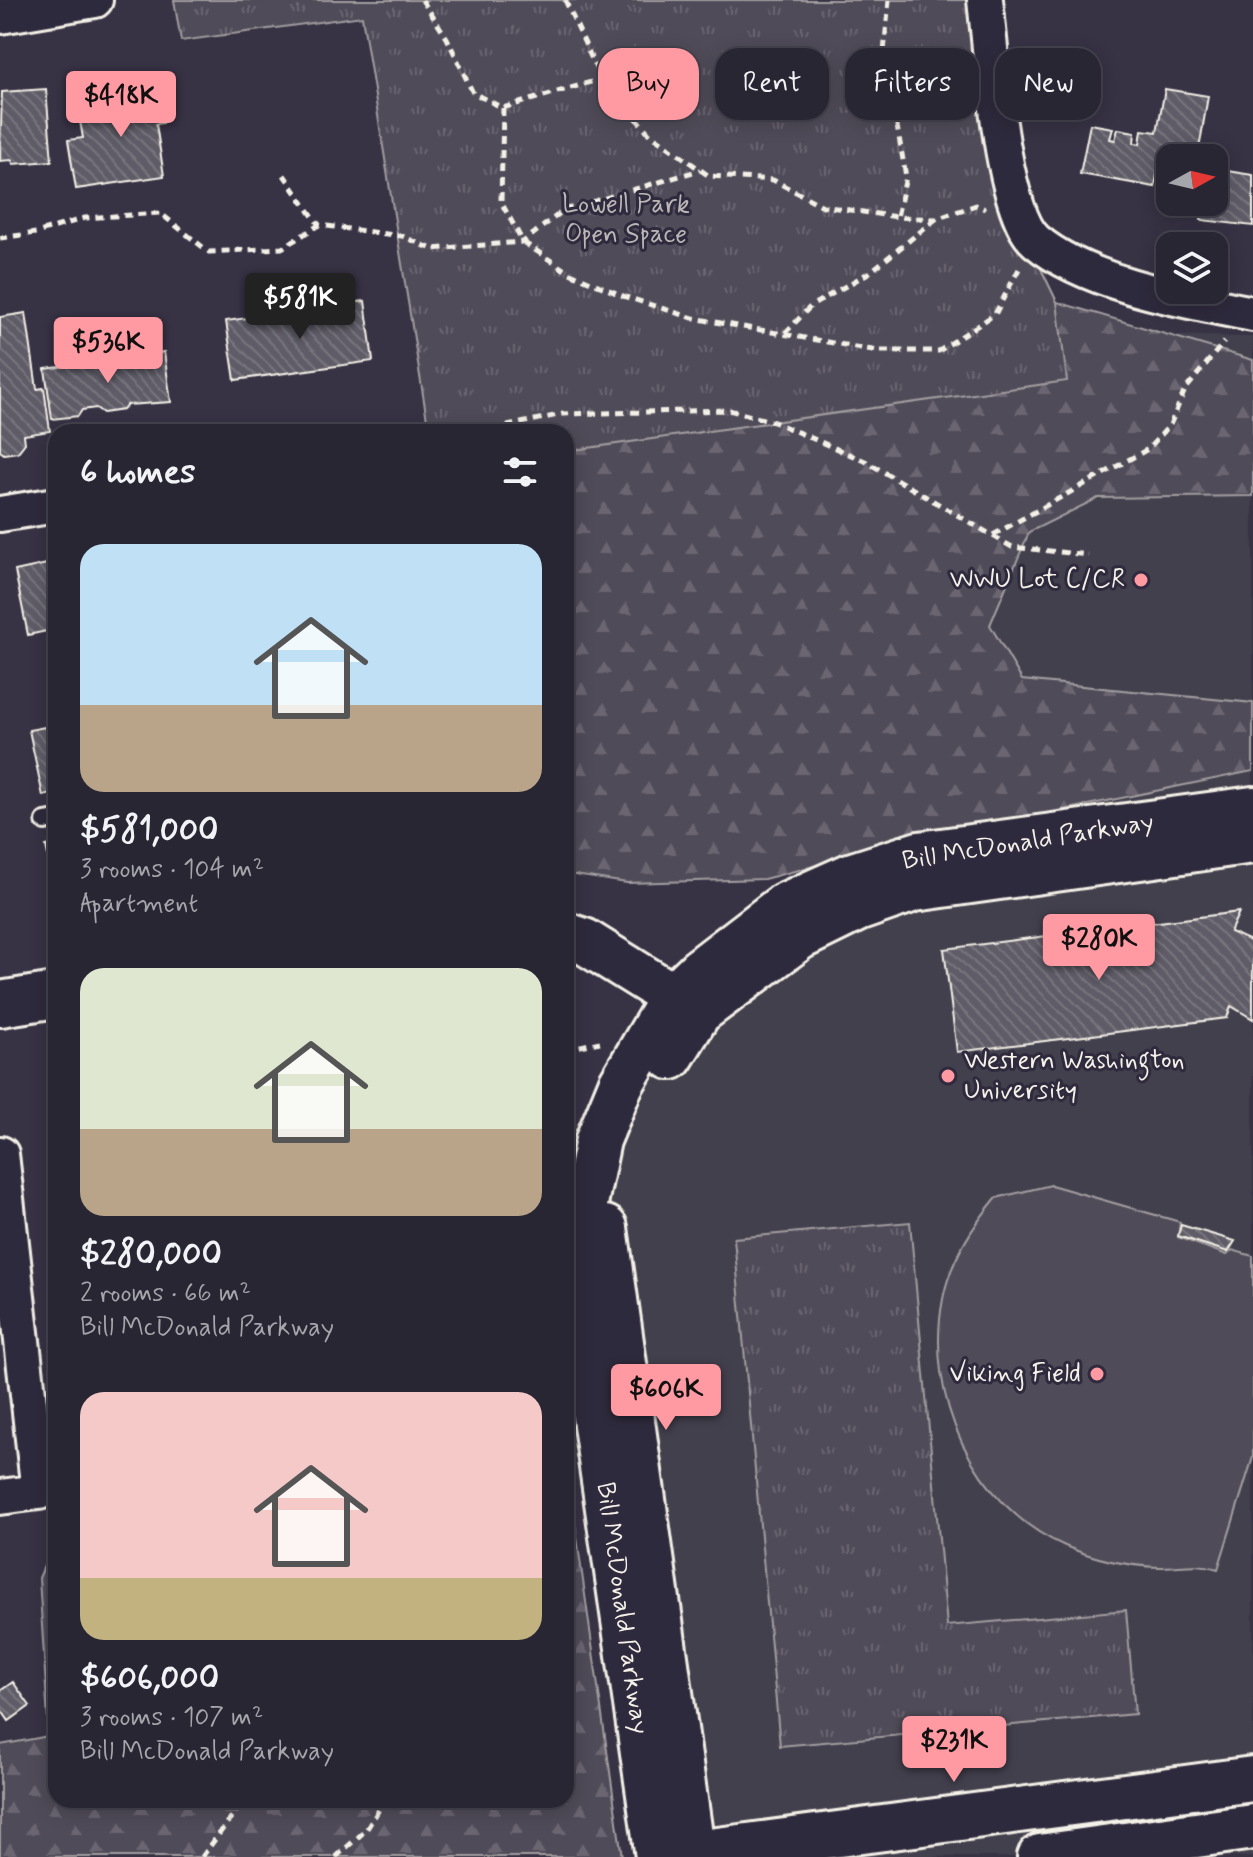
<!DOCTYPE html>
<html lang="en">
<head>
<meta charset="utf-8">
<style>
	:root { --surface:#292633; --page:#312e3b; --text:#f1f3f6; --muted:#a5a5ac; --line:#45434e; --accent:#ff9aa2 }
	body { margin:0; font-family:Mynerve,sans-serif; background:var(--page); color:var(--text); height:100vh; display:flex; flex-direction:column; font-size:30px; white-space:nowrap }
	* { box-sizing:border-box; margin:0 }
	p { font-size:26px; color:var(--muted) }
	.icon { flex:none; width:44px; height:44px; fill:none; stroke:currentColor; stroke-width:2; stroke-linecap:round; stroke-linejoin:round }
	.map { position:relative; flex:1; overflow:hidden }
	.side { position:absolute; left:48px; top:424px; width:526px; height:1384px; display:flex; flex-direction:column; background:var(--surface); border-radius:24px; box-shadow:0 4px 20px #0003,0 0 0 2px var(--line) }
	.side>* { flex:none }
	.top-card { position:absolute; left:598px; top:48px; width:534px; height:72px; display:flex; gap:16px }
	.needle { width:52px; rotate:82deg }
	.buttons { position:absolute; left:1156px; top:144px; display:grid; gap:16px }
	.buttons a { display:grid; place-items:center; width:72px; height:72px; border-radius:16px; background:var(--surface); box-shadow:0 4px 20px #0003,0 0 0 2px var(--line); font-size:40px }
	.price { position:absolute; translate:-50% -68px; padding:0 18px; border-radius:8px; background:var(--accent); color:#111; font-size:26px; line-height:52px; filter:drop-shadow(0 2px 4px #0008) }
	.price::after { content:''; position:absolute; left:50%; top:48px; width:24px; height:18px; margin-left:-12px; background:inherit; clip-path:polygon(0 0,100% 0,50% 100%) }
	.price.current { background:#222; color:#fff }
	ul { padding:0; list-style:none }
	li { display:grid; align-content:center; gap:16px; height:424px; padding:0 32px }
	li span { display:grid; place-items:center; height:248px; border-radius:24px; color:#555 }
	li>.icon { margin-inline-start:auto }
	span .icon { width:144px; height:144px; fill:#fffc; stroke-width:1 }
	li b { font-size:34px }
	h2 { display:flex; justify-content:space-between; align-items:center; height:96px; padding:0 32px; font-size:34px }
	.pill { padding:0 28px; border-radius:24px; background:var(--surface); box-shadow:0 4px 20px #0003,0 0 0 2px var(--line); font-size:28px; line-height:72px }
	.pill.current { background:var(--accent); color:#111 }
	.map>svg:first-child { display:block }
	.built { fill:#433f4e }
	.grass { fill:#504b59; stroke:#a29ea0; stroke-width:2 }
	.forest { fill:url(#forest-firs); stroke:#a29ea0; stroke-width:2 }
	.park { fill:url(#park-tufts); stroke:#a29ea0; stroke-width:2 }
	.building { fill:url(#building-back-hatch); stroke:#f4f1e8; stroke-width:2 }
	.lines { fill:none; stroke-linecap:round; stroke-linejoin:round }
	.lane-casing { stroke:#f4f1e8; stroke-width:22 }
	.street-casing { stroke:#f4f1e8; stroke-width:40 }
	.secondary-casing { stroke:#f4f1e8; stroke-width:50 }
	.path { stroke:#f4f1e8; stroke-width:5; stroke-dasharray:8 6; stroke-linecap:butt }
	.lane { stroke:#2f2a3d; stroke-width:16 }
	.street { stroke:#2f2a3d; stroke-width:34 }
	.secondary { stroke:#2f2a3d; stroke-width:44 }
	.poi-dot { fill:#ff9aa2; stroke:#2f2a3d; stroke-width:3 }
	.labels { text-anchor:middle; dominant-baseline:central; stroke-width:6; stroke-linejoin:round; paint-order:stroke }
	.park-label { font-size:26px; fill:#bbb7b6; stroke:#2f2a3d }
	.poi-label { font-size:26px; fill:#f4f1e8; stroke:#2f2a3d; text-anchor:end }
	.street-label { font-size:26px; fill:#f4f1e8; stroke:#2f2a3d }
</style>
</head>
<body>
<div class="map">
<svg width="1253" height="1857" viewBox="0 0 1253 1857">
	<defs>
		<pattern id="forest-firs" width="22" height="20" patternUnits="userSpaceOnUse" patternTransform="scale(2)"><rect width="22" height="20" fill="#504b59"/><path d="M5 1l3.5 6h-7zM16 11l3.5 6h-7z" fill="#6a6571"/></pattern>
		<pattern id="park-tufts" width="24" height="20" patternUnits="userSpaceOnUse" patternTransform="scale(2)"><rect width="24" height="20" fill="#504b59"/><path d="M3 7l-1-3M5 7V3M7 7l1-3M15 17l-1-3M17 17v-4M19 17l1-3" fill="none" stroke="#6a6571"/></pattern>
		<pattern id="building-back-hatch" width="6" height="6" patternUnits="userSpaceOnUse" patternTransform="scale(2)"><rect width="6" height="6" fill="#5f5c67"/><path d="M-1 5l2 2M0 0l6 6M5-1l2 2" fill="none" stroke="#77747d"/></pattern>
	</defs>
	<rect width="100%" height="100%" fill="#373244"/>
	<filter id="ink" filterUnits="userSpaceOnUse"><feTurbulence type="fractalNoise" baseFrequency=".0125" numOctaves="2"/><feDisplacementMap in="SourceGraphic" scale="16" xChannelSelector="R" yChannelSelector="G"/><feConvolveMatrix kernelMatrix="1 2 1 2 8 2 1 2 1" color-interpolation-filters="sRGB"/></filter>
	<g filter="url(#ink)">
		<path class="built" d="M1155,335l98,2v1520h-588l-75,-533 18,-181 71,-134 235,-136 122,-521z"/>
		<path class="grass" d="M1051,1185l129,37 -2,15 49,18 5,-5 21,6v201l-35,112c-21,-7 -36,-2 -59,-2 -32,-1 -64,-8 -94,-21 -92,-40 -141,-151 -122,-247 7,-38 29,-72 53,-101z"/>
		<path class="forest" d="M1004,192l53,110 196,58v136l-155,2 -69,34 -39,93 32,55 231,23v68l-351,72 -138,36 -137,4 -59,-9 -2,-442h-137z
			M566,1460l56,397h-622v-112l49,-9 -10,-158 17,-40v262h510z"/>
		<path class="park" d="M174,0h802l28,192 53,110 10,79 -501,70v-19h-137l-67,-416 -181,25z
			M910,1222l37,404 179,-16 9,104 -355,32 -46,-508z"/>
		<path class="building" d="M155,77l8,46 -7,1 8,52 -88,13 -8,-49 15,-2 -3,-17 33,-5 -5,-31z
			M46,89l6,72 -39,3 -1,-4 -12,1 2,-69z
			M1165,89l43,7 -9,53 -19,-3 -2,12h-8v19l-13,-2 -2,12 -75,-13 10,-50 23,4 -3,11 5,1 3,-11 17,3 -1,11 6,1 2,-14 15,2z
			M1221,170l32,5v51l-52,-6 3,-18h10z
			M365,301l8,60 -138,19 -9,-59z
			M26,313l11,76 7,-1 6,43 -26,4 1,8 -7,9 -14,2 -4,-3v-134z
			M164,352l7,50 -44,3 -4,5 -20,3 -7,-5 -14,2 -4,6 -26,3 -7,-50z
			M56,562v67l-28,6 -13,-64z
			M56,725v68l-13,3 -14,-66z
			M56,844v48l-10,-46z
			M1239,912l-9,20 23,10v77l-22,-13 -4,12 -270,34 -13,-103z
			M56,1076v52l-7,-51z
			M1181,1225l54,16 -7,11 -50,-16z
			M13,1682l17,24 -21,15 -9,-13v-17z"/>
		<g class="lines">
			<g class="lane-casing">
				<path id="lane" d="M45,821l11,-2"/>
			</g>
			<g class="street-casing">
				<path id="street" d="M985,0c6,49 16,212 51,241 51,43 152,60 217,73
					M0,16l95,-16
					M0,514l56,-9
					M0,1497l39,-5 -38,-338"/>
			</g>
			<g class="secondary-casing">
				<path id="secondary" d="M566,935l18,6 114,71
					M0,1004l56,-9
					M671,1057l28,-45 101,-75 57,-28 57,-20 339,-48
					M605,1228l88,629
					M658,1857l-77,-537v-97l17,-83 23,-56 52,-88 26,-25 86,-66 65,-29 69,-22 334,-45
					M665,1857l588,-78
					M1040,1857l213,-30"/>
			</g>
			<path class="path" d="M422,0l25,38 26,55 30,15 98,-29 48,54 60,43 64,4 50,26 74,11 39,2 40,-14 9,4
				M565,0l36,79
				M889,0l-5,52 22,125 -9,40
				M503,108l-2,94 22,40 45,30 55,24 70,22 185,33h61l56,-37 24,-45
				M284,175l35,50
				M0,238l36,-5 49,-15 75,-5 49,39 73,-4 37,-23 83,11 30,13 91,-7 41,-32 136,-40
				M785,333l26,-27 59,-34 66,-53
				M479,432l84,-18 166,-4 45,12 91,39 147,86 76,8
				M993,535l155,-86 22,-24 15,-35 39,-48
				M566,1049l34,-7
				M49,1519l7,13
				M202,1857l42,-57
				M336,1857l30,-27 19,-30"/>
			<use href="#lane" class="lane"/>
			<use href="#street" class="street"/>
			<use href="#secondary" class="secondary"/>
		</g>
	</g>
	<g class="poi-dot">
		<circle cx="1141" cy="580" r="8"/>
		<circle cx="948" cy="1076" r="8"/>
		<circle cx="1097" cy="1374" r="8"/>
	</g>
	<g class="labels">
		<g class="park-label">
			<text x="626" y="205">Lowell Park<tspan x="626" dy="30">Open Space</tspan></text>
		</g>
		<g class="poi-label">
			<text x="1125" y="580">WWU Lot C/CR</text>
			<text x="964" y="1061" text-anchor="start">Western Washington<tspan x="964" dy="30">University</tspan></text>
			<text x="1081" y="1374">Viking Field</text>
		</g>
		<g class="street-label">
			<text transform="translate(1028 842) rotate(-9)">Bill McDonald Parkway</text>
			<text transform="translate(622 1608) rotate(82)">Bill McDonald Parkway</text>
		</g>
	</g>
</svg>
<div class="buttons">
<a><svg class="needle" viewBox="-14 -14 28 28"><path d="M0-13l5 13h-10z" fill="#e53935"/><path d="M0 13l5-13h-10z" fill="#a5a5ac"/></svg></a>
<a><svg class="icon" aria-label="layers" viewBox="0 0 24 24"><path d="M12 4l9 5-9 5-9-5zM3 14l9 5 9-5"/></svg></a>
</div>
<b class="price" style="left:121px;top:139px">$418K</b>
<b class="price current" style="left:300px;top:341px">$581K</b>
<b class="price" style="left:108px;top:385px">$536K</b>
<b class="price" style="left:1099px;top:982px">$280K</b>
<b class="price" style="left:666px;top:1432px">$606K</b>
<b class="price" style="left:954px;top:1784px">$231K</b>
<div class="top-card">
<a class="pill current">Buy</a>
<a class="pill">Rent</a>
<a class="pill">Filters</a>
<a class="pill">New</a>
</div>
<section class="side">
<h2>6 homes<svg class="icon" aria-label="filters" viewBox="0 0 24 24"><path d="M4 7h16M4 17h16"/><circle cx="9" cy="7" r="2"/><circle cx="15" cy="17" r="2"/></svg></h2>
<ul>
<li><span style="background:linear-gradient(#bfe0f5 65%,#b9a48a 0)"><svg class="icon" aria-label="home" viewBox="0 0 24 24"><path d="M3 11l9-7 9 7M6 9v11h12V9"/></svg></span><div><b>$581,000</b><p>3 rooms · 104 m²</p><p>Apartment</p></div></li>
<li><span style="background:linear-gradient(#dfe7d0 65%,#b9a48a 0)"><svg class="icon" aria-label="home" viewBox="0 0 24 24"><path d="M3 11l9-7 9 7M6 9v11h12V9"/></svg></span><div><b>$280,000</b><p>2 rooms · 66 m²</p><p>Bill McDonald Parkway</p></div></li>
<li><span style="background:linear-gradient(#f6c9c9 75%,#c2b280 0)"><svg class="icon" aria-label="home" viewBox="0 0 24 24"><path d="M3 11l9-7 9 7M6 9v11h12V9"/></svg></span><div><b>$606,000</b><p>3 rooms · 107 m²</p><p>Bill McDonald Parkway</p></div></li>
</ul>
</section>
</div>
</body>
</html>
